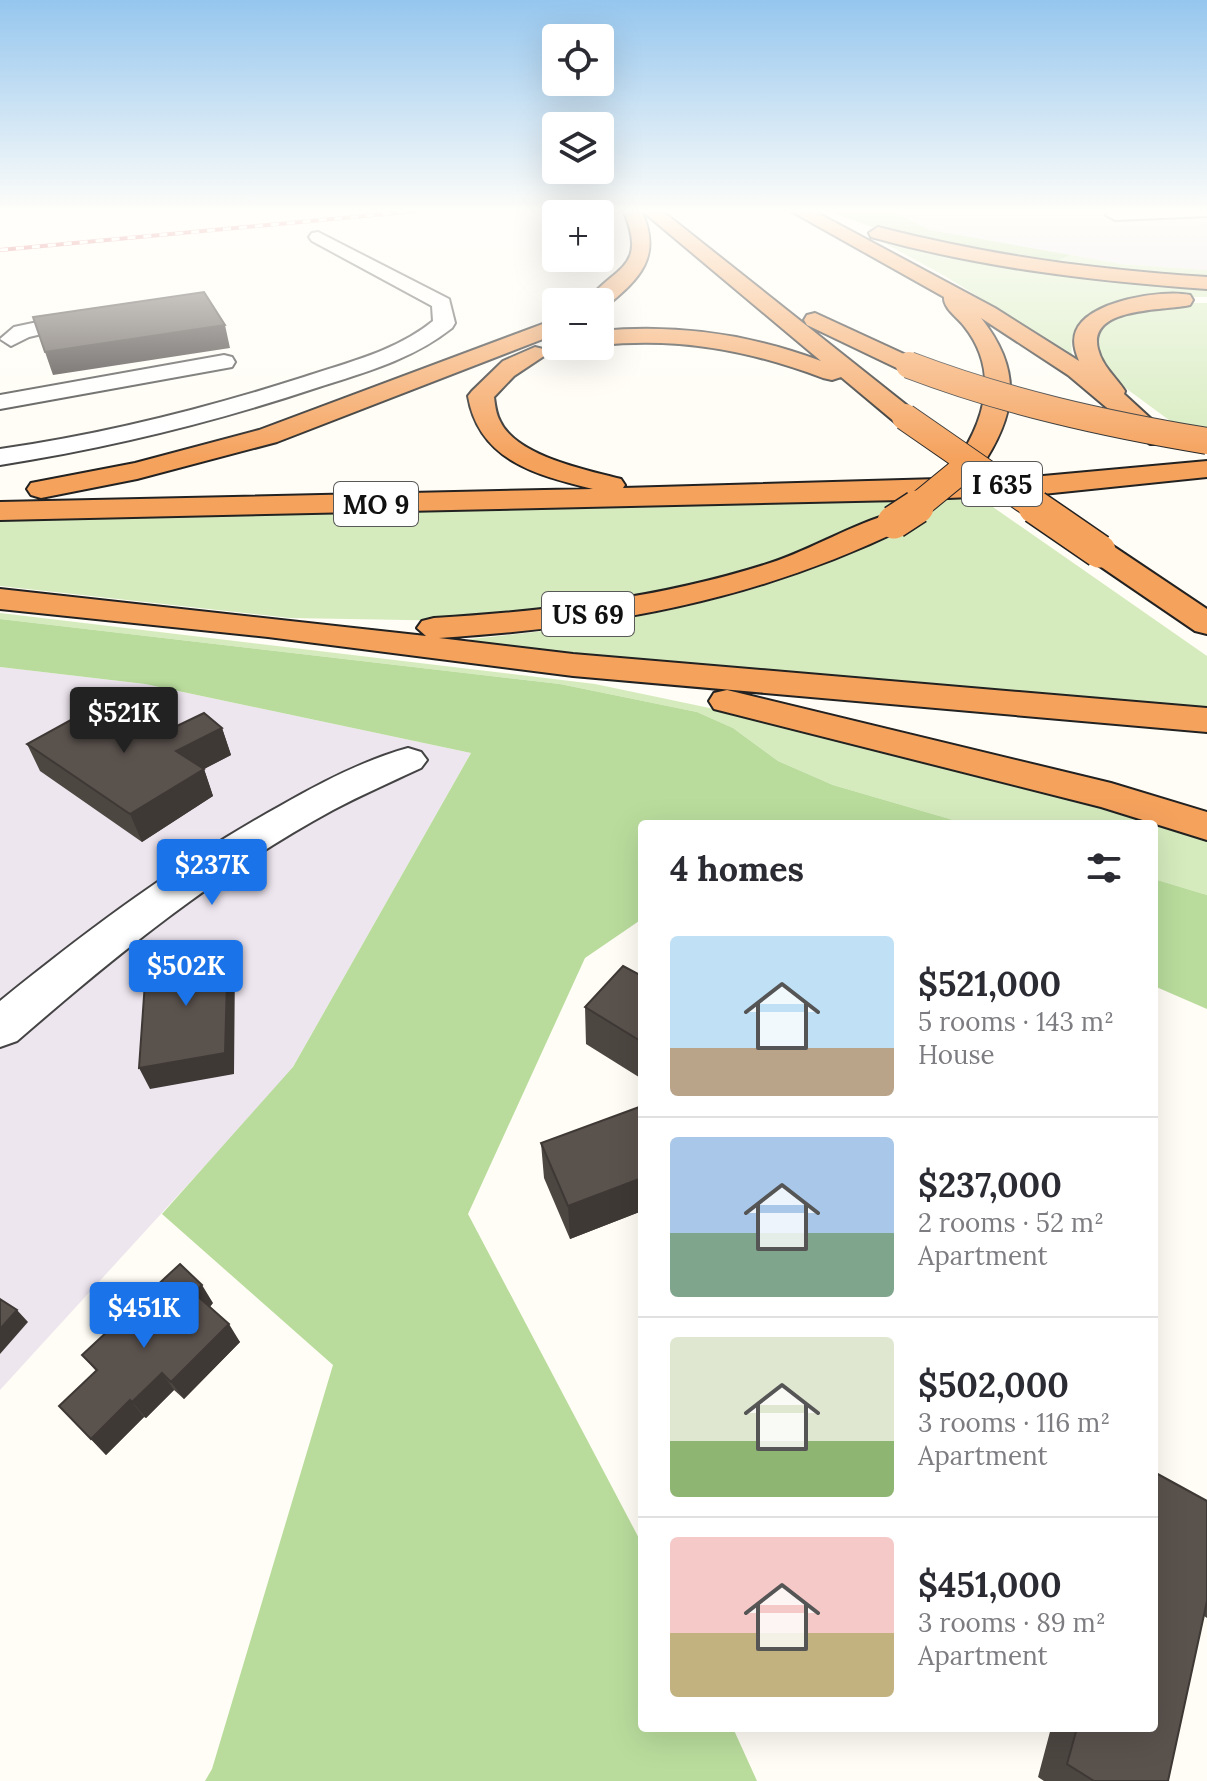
<!DOCTYPE html>
<html lang="en">
<head>
<meta charset="utf-8">
<style>
	:root { --surface:#fff; --page:#f7f7f7; --text:#2b2b33; --muted:#7c7c81; --line:#e1e1e2; --accent:#1a73e8 }
	body { margin:0; font-family:Lora,serif; background:var(--page); color:var(--text); height:100vh; display:flex; flex-direction:column; font-size:30px; white-space:nowrap }
	* { box-sizing:border-box; margin:0 }
	p { font-size:26px; color:var(--muted) }
	.icon { flex:none; width:44px; height:44px; fill:none; stroke:currentColor; stroke-width:2; stroke-linecap:round; stroke-linejoin:round }
	.map { position:relative; flex:1; overflow:hidden }
	.drawer { position:absolute; left:638px; top:820px; width:520px; height:912px; display:flex; flex-direction:column; background:var(--surface); border-radius:8px; box-shadow:0 8px 32px #0002 }
	.drawer>* { flex:none }
	.controls { position:absolute; left:542px; top:24px; display:grid; gap:16px }
	.controls a { display:grid; place-items:center; width:72px; height:72px; border-radius:8px; background:var(--surface); box-shadow:0 8px 32px #0002; font-size:40px }
	.price { position:absolute; translate:-50% -68px; padding:0 18px; border-radius:8px; background:var(--accent); color:#fff; font-size:26px; line-height:52px; filter:drop-shadow(0 2px 4px #0008) }
	.price::after { content:''; position:absolute; left:50%; top:48px; width:24px; height:18px; margin-left:-12px; background:inherit; clip-path:polygon(0 0,100% 0,50% 100%) }
	.price.active { background:#222; color:#fff }
	ul { padding:0; list-style:none }
	li { display:flex; align-items:center; gap:24px; height:200px; padding:0 32px }
	li+li { border-top:2px solid var(--line) }
	li span { display:grid; place-items:center; flex:none; width:224px; height:160px; border-radius:8px; color:#555 }
	li>.icon { margin-inline-start:auto }
	span .icon { width:96px; height:96px; fill:#fffc; stroke-width:1 }
	li b { font-size:34px }
	h2 { display:flex; justify-content:space-between; align-items:center; height:96px; padding:0 32px; font-size:34px }
	.map>svg:first-child { display:block }
	.industrial { fill:#eee6ef }
	.green { fill:#d5ebbd }
	.forest { fill:#b9dc9c }
	.lines { fill:none; stroke-linecap:round; stroke-linejoin:round }
	.minor-casing { stroke:#444; stroke-width:4 }
	.highway-casing { stroke:#222; stroke-width:4 }
	.minor { fill:#fff; fill-rule:evenodd }
	.highway { fill:#f5a25d; fill-rule:evenodd }
	.rail-casing { stroke:#c4262e; stroke-width:4 }
	.rail { stroke:#fff; stroke-width:3; stroke-dasharray:8; stroke-linecap:butt }
	.highway-bridge-far1-casing { stroke:#222; stroke-width:28; stroke-linecap:butt }
	.highway-bridge-casing { stroke:#222; stroke-width:36; stroke-linecap:butt }
	.highway-bridge-far1 { stroke:#f5a25d; stroke-width:26 }
	.highway-bridge { stroke:#f5a25d; stroke-width:33 }
	.wall { fill:#4d4742 }
	.shaded-wall { fill:#3f3936 }
	.building { fill:#5a524d; stroke:#3f3936; stroke-width:2 }
	.labels { text-anchor:middle; dominant-baseline:central; stroke-width:8; stroke-linejoin:round; paint-order:stroke }
	.shield { fill:#fff; stroke:#585858; stroke-width:2 }
	.shield-label { font-size:26px; font-weight:bold; fill:#111 }
</style>
</head>
<body>
<div class="map">
<svg width="1207" height="1781" viewBox="0 0 1207 1781">
	<rect width="100%" height="100%" fill="#fffdf5"/>
	<path class="industrial" d="M890,210h317v60l-86,-6 -191,-34z
		M0,667l145,17 326,69 -182,321 -289,316z"/>
	<path class="green" d="M866,233l48,13 293,39v12c-39,0 -144,-1 -135,57l-129,-79z
		M1017,254l39,7 15,-6 50,9 86,6v10l-195,-20z
		M1182,303h25v145l-91,-67 -16,-16 -8,-30c19,-28 59,-27 90,-32z
		M980,498l227,158v58l-85,-5 -649,-65 -3,-5c148,-15 295,-38 427,-109l-51,9 -175,55 -206,27 -175,-3 -290,-32v-68z
		M0,613l595,71 148,31 464,118v62l-53,-16v-55h-187l-134,-39 -55,-24 -45,-33 -36,-16 -137,-28 -560,-65z"/>
	<path class="forest" d="M825,210h65l40,20 141,25 -15,6 -39,-7 -5,6 -126,-28z
		M0,619l560,65 137,28 36,16 45,33 55,24 134,39h-325v95l-57,39 -117,256 174,330v184h91l24,53h-552l7,-12 121,-404 -171,-151 131,-147 178,-314 -326,-69 -145,-17z
		M1154,879l53,16v114l-53,-23z"/>
	<g class="lines">
		<g class="minor-casing">
			<path id="minor" d="M1113,210h94v6l-92,4 -9,-5z
				M318,232l131,67 6,24 -3,5c-39,31 -86,44 -133,59 -104,35 -210,61 -319,78v-16c104,-15 204,-40 304,-72 45,-15 92,-26 129,-56l-1,-15 -120,-65 -3,-4 3,-4z
				M94,310l7,2 4,4 -4,4 -72,17 -18,9 -11,-7 14,-12z
				M224,355l8,2 3,5 -3,5 -232,42v-14z
				M408,748l13,4 6,8 -6,8c-30,14 -60,27 -88,42 -116,63 -218,146 -316,231l-17,6v-46c89,-72 180,-140 280,-195 40,-23 84,-46 128,-58z"/>
		</g>
		<g class="highway-casing">
			<path id="highway" d="M623,210h38l253,201 4,6 -4,6h-18l-55,-46 -9,3 -9,-2c-74,-28 -144,-41 -223,-33v-14c76,-7 149,3 221,30l-180,-151c22,46 -1,69 -36,97l-5,1v-6h-14c28,-36 63,-33 37,-92z
				M789,210h23l183,98 84,53c-4,-10 -7,-20 -3,-30 12,-30 86,-42 114,-36l3,5 -3,5c-24,6 -103,1 -92,44 4,17 18,28 27,42l-1,3 48,44 -4,6h-18l-82,-69 -87,-57c43,54 35,98 -2,152l-10,2 -10,-2 -4,-6c30,-43 45,-93 9,-138 -7,-9 -21,-18 -20,-29z
				M878,227c113,29 212,42 329,50v12c-114,-8 -225,-21 -336,-52l-2,-4z
				M815,313l102,47 4,5 -4,5h-16l-94,-45 -3,-5 3,-5z
				M556,319v15l-279,108 -140,37 -96,19 -10,-3 -4,-6 4,-6 104,-20 124,-33z
				M535,347l8,2 4,5 -33,22 -20,21c1,8 2,17 6,24 16,35 86,49 121,58l4,6 -2,3 420,-12 164,-15v16l-164,17 -141,6 -902,20v-18l593,-13c-56,-14 -114,-28 -125,-93l4,-5 31,-30z
				M894,513l11,3 4,6 -4,6c-153,74 -298,99 -466,110l134,16 634,54v24l-634,-56 -305,-39 -268,-28v-20l426,47 -9,-8 5,-7 12,-3c114,-7 227,-20 336,-55 41,-13 84,-40 124,-50z
				M1099,542l11,2 97,65v25l-12,-3 -107,-73 -5,-7 5,-7z
				M727,690l384,93 96,29v28l-106,-33 -387,-98 -5,-8 5,-8z"/>
		</g>
		<use href="#minor" class="minor"/>
		<use href="#highway" class="highway"/>
		<g class="rail-casing">
			<path id="rail" d="M0,250l428,-40"/>
		</g>
		<use href="#rail" class="rail"/>
		<g class="highway-bridge-far1-casing">
			<path id="highway-bridge-far1" d="M909,365c97,37 196,59 298,76
				M905,417l133,92
				M914,509l55,-45"/>
		</g>
		<g class="highway-bridge-casing">
			<path id="highway-bridge" d="M1035,507l64,44
				M894,522l23,-15"/>
		</g>
		<use href="#highway-bridge-far1" class="highway-bridge-far1"/>
		<use href="#highway-bridge" class="highway-bridge"/>
	</g>
	<path class="wall" d="M222,728l9,27 -27,14 9,27 -71,46 -102,-71 -13,-27 127,-7z
		M642,976v103l-56,-35 -1,-37z
		M642,1106v105l-72,28 -26,-61 -3,-35z
		M213,1303l-3,4 30,35 -56,57 -10,-9 -28,28 -2,-1 -38,38 -47,-49 37,-35 -14,-16z
		M1207,1501v117l-3,-2 -36,165h-124l-6,-4 13,-49h103z"/>
	<path class="shaded-wall" d="M225,325l5,23 -177,27 -8,-23z
		M222,728l9,27 -27,14 9,27 -71,46 -12,-28 46,-63z
		M228,943l7,21 -1,110 -84,15 -11,-21z
		M642,1178v33l-72,28 -2,-33z
		M202,1285l11,18 -8,8 -11,-18z
		M17,1310l11,12 -28,32v-25z
		M229,1324l11,18 -56,57 -13,-17z
		M162,1373l12,17 -28,28 -14,-16z
		M130,1400l14,17 -38,38 -15,-16z"/>
	<path class="building" d="M204,292l21,33 -180,27 -12,-35z
		M100,704l54,33 50,-24 18,15 -46,23 28,18 -74,45 -103,-70z
		M228,943l-3,110 -86,15 6,-86 42,-33z
		M623,966l19,10v66l-57,-35z
		M642,1106v72l-74,28 -27,-63z
		M180,1264l22,21 -8,8 35,31 -58,58 -9,-9 -30,29 -2,-2 -39,39 -32,-33 38,-36 -15,-15z
		M0,1299l17,11 -17,19z
		M1154,1472l53,29v100l-39,180h-74l-27,-17 10,-36h77z"/>
	<linearGradient id="sky" x2="0" y2="1"><stop stop-color="#95c6ee"/><stop offset="0.46" stop-color="#fffefa"/><stop offset="1" stop-color="#fffefa" stop-opacity="0"/></linearGradient>
	<rect width="1207" height="459" fill="url(#sky)"/>
	<g class="labels">
		<g class="shield">
			<rect x="962" y="462" width="80" height="44" rx="6"/>
			<rect x="334" y="482" width="84" height="44" rx="6"/>
			<rect x="542" y="592" width="92" height="44" rx="6"/>
		</g>
		<g class="shield-label">
			<text x="1002" y="484">I 635</text>
			<text x="376" y="504">MO 9</text>
			<text x="588" y="614">US 69</text>
		</g>
	</g>
</svg>
<div class="controls">
<a><svg class="icon" aria-label="locate" viewBox="0 0 24 24"><circle cx="12" cy="12" r="6"/><path d="M12 2v4M12 18v4M2 12h4M18 12h4"/></svg></a>
<a><svg class="icon" aria-label="layers" viewBox="0 0 24 24"><path d="M12 4l9 5-9 5-9-5zM3 14l9 5 9-5"/></svg></a>
<a>+</a>
<a>−</a>
</div>
<b class="price active" style="left:124px;top:755px">$521K</b>
<b class="price" style="left:212px;top:907px">$237K</b>
<b class="price" style="left:186px;top:1008px">$502K</b>
<b class="price" style="left:144px;top:1350px">$451K</b>
<section class="drawer">
<h2>4 homes<svg class="icon" aria-label="filters" viewBox="0 0 24 24"><path d="M4 7h16M4 17h16"/><circle cx="9" cy="7" r="2"/><circle cx="15" cy="17" r="2"/></svg></h2>
<ul>
<li><span style="background:linear-gradient(#bfe0f5 70%,#b9a48a 0)"><svg class="icon" aria-label="home" viewBox="0 0 24 24"><path d="M3 11l9-7 9 7M6 9v11h12V9"/></svg></span><div><b>$521,000</b><p>5 rooms · 143 m²</p><p>House</p></div></li>
<li><span style="background:linear-gradient(#a9c7e8 60%,#7fa58c 0)"><svg class="icon" aria-label="home" viewBox="0 0 24 24"><path d="M3 11l9-7 9 7M6 9v11h12V9"/></svg></span><div><b>$237,000</b><p>2 rooms · 52 m²</p><p>Apartment</p></div></li>
<li><span style="background:linear-gradient(#dfe7d0 65%,#8fb573 0)"><svg class="icon" aria-label="home" viewBox="0 0 24 24"><path d="M3 11l9-7 9 7M6 9v11h12V9"/></svg></span><div><b>$502,000</b><p>3 rooms · 116 m²</p><p>Apartment</p></div></li>
<li><span style="background:linear-gradient(#f6c9c9 60%,#c2b280 0)"><svg class="icon" aria-label="home" viewBox="0 0 24 24"><path d="M3 11l9-7 9 7M6 9v11h12V9"/></svg></span><div><b>$451,000</b><p>3 rooms · 89 m²</p><p>Apartment</p></div></li>
</ul>
</section>
</div>
</body>
</html>
